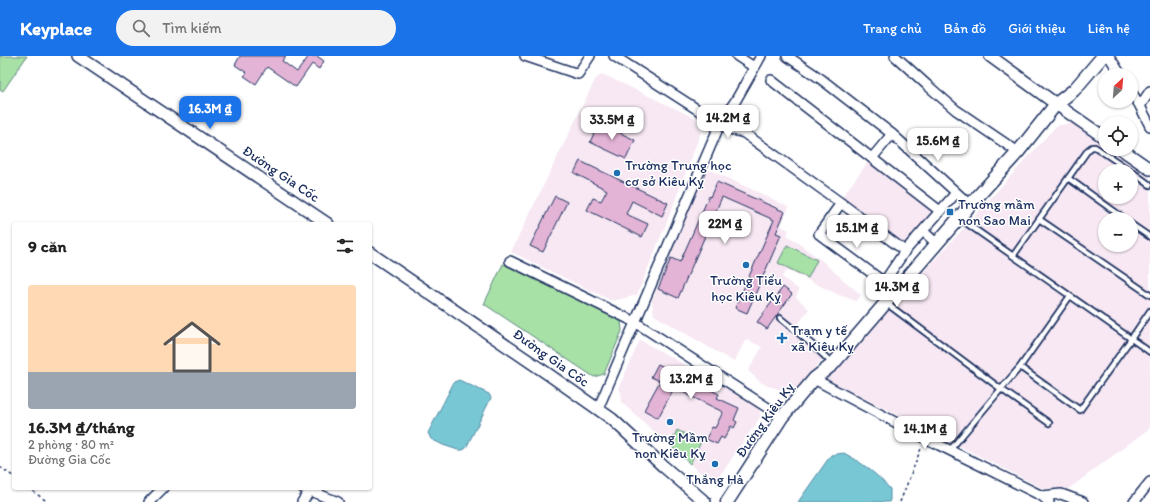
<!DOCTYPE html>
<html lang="vi">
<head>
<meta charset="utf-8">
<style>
	:root { --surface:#fff; --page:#f2f2f2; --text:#222; --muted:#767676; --accent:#1a73e8 }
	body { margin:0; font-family:Itim,sans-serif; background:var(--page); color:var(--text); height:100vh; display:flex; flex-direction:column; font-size:15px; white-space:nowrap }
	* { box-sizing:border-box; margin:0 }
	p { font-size:13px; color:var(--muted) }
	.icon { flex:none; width:22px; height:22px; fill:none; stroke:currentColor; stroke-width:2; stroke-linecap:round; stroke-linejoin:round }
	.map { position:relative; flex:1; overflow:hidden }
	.panel { position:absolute; left:12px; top:166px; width:360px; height:268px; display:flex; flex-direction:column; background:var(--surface); border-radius:4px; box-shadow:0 1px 3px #0004 }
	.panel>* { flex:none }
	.needle { width:26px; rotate:26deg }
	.tools { position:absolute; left:1098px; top:12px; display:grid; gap:8px }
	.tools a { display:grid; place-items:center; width:40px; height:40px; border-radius:50%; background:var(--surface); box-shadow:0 1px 3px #0004; font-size:20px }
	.price { position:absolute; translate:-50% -34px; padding:0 9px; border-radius:8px; background:#fff; color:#222; font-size:13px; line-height:26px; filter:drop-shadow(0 1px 2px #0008) }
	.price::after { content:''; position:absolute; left:50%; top:24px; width:12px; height:9px; margin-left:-6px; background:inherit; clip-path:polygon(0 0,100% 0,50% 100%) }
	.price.selected { background:var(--accent); color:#fff }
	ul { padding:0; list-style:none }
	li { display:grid; align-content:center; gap:8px; height:212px; padding:0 16px }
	li span { display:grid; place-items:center; height:124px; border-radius:4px; color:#555 }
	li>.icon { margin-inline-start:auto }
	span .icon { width:72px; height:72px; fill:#fffc; stroke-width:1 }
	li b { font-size:17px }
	h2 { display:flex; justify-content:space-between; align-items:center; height:48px; padding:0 16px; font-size:17px }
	header { display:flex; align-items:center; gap:24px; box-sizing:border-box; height:56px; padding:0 20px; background:var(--accent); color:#fff }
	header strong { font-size:19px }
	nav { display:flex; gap:22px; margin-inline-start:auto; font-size:14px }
	.search { width:280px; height:36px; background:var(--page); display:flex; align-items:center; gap:10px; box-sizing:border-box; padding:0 14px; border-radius:22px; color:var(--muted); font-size:15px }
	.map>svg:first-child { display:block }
	.built { fill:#f7e8f3; fill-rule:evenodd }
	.green { fill:#a7e1a6; stroke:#618882 }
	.water { fill:#78c7d4; stroke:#538aa5 }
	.building { fill:#e3b4d6; stroke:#1b2f5e }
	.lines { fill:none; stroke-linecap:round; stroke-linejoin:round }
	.service-casing { stroke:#1b2f5e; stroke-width:8 }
	.minor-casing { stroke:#1b2f5e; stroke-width:12 }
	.tertiary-casing { stroke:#1b2f5e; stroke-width:14 }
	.secondary-casing { stroke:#1b2f5e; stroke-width:15 }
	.path { stroke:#1b2f5e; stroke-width:1.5; stroke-dasharray:3 3; stroke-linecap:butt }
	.service { stroke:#fff; stroke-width:4.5 }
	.minor { stroke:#fff; stroke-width:9 }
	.tertiary { stroke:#fff; stroke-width:11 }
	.secondary { stroke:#fff; stroke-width:12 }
	.poi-dot { fill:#1f6fb2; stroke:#fff; stroke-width:1.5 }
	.labels { text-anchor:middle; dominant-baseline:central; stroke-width:3; stroke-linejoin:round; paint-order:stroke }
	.poi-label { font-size:14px; fill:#1b2f5e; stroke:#fff; text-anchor:start }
	.street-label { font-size:14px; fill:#1b2f5e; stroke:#fff }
</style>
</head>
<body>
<header>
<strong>Keyplace</strong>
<div class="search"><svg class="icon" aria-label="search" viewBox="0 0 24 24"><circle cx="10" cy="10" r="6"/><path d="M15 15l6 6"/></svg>Tìm kiếm</div>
<nav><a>Trang chủ</a><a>Bản đồ</a><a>Giới thiệu</a><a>Liên hệ</a></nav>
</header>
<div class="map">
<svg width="1150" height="446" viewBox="0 0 1150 446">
	<rect width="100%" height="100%" fill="#fff"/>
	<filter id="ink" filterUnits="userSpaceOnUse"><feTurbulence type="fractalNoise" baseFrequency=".025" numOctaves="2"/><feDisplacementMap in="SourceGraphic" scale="8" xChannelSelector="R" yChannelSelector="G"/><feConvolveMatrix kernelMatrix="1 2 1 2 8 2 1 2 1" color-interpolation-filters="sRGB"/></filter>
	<g filter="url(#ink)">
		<path class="built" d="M602,18l93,44 6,14 -31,82 -33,81 -25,6 -101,-49 84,-172z
			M1076,66l29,21v6h9l36,25v254l-83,62 -25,-2 -215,-109 229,-253zM1105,115h26v26h-26zM1105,163h26v26h-26z
			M869,105l66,51 -30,35 -64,-49z
			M706,112l83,39 -8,19 8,4 -2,5 34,25 40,35 -5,6 -17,-6 -52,-25 -5,7 17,13 -3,7 13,12 -12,17 31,26 -35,41 -25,-7 -6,-3 -14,-12 14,-24 -16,-8 -12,23 -80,-47 -2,-14z
			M640,284l117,65 4,11 -42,61 -13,1 -85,-76 1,-5 -3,-10z"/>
		<path class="green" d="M0,0h27l-24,35 -3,-2z
			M787,189l30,15 -9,18 -30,-15z
			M503,208l118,57 1,10 -18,43 -10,3 -110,-73z
			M677,374l24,12 -11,22 -20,-19z"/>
		<path class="water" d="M459,324l30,14 2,4 -25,50 -3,2h-5l-15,-5 -12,-6 -3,-6 26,-51z
			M844,397c18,10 32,20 46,36v11l-1,2h-91l33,-47z"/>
		<path class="building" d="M240,0h46l-4,5 15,11 12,-16h8l7,5 -5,8 -7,-5 -16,23 -29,-20 -11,17 -12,-8 3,-3 -12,-8z
			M599,67l36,17 -9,19 -36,-17z
			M580,105l88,42 -6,13 -30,-15 -6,13 22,10 -6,13 -55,-27 6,-12 8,3 6,-11 -33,-17z
			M717,126l68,30 -9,21 5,2 -34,78 -12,-5 39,-88 -52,-23 -44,101 -20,-9 13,-31 9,4 29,-66 1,1z
			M555,140l12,6 -24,50 -13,-6z
			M783,231l9,7 -25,35 -10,-7z
			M658,308l61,30 -2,4 22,10 -5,12 3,2 -3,6 -3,-2 -7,13 -3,-2 -4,7 -11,-5 6,-12 3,1 8,-16 -49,-24 -16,30 -14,-8 16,-29 -9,-4z"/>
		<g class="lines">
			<g class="service-casing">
				<path id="service" d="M1131,115l19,14
					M1068,122l57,41
					M959,162l191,134
					M1039,163l111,76
					M1131,168l19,13
					M1013,200l75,-106 4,-3h3l36,24
					M886,247l115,86 19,-22 50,-71
					M780,262l34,28 19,18
					M1020,311l60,43 51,-71 19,-28
					M950,394l51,-61 48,34"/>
			</g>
			<g class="minor-casing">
				<path id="minor" d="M525,0l53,18 12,-18
					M614,0l106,68 16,-24 25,-44
					M737,0l17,11
					M787,0l34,23 71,55 78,71
					M895,0l32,29 29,25 62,42
					M1109,0l12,19
					M771,24l169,131
					M1131,35l9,15 10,20
					M1140,50l10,-15
					M872,102l20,-24
					M841,147l-22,31 77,57
					M923,175l14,13
					M510,205l125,61 147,95
					M884,226l21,-31
					M814,323l111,59 117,58 7,6
					M598,353l122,-285 10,5 14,4 97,70 64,48 51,-58
					M303,432l35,14
					M1042,440l19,-2 22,8
					M149,446l14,-14
					M302,446l8,-11
					M1134,446l16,-20"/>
			</g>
			<g class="tertiary-casing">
				<path id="tertiary" d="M78,0l250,168
					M990,0l66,48 49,34
					M1121,93l29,20
					M370,197l178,121 64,45 51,47 42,36"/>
			</g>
			<g class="secondary-casing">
				<path id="secondary" d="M727,446l55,-85 32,-38 19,-15 137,-159 48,-53 38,-48 18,-14 29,-34"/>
			</g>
			<path class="path" d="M0,411l14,10
				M28,432l20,14
				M900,446l22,-56"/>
			<use href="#service" class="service"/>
			<use href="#minor" class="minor"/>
			<use href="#tertiary" class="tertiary"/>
			<use href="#secondary" class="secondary"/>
		</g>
	</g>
	<g class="poi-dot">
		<circle cx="617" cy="117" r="4"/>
		<rect x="946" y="152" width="8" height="8" rx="2"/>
		<circle cx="746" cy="209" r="4"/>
		<path d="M780 276h4v4h4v4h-4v4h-4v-4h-4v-4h4z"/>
		<circle cx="670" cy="366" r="4"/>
		<circle cx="715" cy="408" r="4"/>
	</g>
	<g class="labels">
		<g class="poi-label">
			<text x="625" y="109">Trường Trung học<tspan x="625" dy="16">cơ sở Kiêu Kỵ</tspan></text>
			<text x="958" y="148">Trường mầm<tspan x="958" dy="16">non Sao Mai</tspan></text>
			<text x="746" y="224" text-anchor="middle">Trường Tiểu<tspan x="746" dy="16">học Kiêu Kỵ</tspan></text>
			<text x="791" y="274">Trạm y tế<tspan x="791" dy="16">xã Kiêu Kỵ</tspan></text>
			<text x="670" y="381" text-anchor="middle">Trường Mầm<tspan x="670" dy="16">non Kiêu Kỵ</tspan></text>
			<text x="715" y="423" text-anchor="middle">Thắng Hà</text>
		</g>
		<g class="street-label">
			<text transform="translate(281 118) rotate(34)">Đường Gia Cốc</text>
			<text transform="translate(551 302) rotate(35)">Đường Gia Cốc</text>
			<text transform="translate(765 364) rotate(-54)">Đường Kiêu Kỵ</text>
		</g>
	</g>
</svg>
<div class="tools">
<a><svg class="needle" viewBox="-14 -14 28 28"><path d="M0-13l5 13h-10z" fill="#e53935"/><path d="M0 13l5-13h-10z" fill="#767676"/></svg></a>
<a><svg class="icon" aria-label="locate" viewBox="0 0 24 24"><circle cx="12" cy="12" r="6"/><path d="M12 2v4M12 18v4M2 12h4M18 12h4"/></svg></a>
<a>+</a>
<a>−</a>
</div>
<b class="price selected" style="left:210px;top:74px">16.3M ₫</b>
<b class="price" style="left:728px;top:83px">14.2M ₫</b>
<b class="price" style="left:612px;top:85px">33.5M ₫</b>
<b class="price" style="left:938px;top:106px">15.6M ₫</b>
<b class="price" style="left:725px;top:189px">22M ₫</b>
<b class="price" style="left:857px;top:193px">15.1M ₫</b>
<b class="price" style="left:897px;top:252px">14.3M ₫</b>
<b class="price" style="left:691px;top:344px">13.2M ₫</b>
<b class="price" style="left:925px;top:394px">14.1M ₫</b>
<section class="panel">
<h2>9 căn<svg class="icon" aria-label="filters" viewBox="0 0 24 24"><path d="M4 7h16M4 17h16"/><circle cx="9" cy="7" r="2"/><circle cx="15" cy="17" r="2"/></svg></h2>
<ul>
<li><span style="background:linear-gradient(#ffd9b3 70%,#9aa5b1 0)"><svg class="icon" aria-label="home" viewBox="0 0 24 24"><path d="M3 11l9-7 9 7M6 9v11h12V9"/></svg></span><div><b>16.3M ₫/tháng</b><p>2 phòng · 80 m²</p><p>Đường Gia Cốc</p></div></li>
</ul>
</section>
</div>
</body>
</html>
